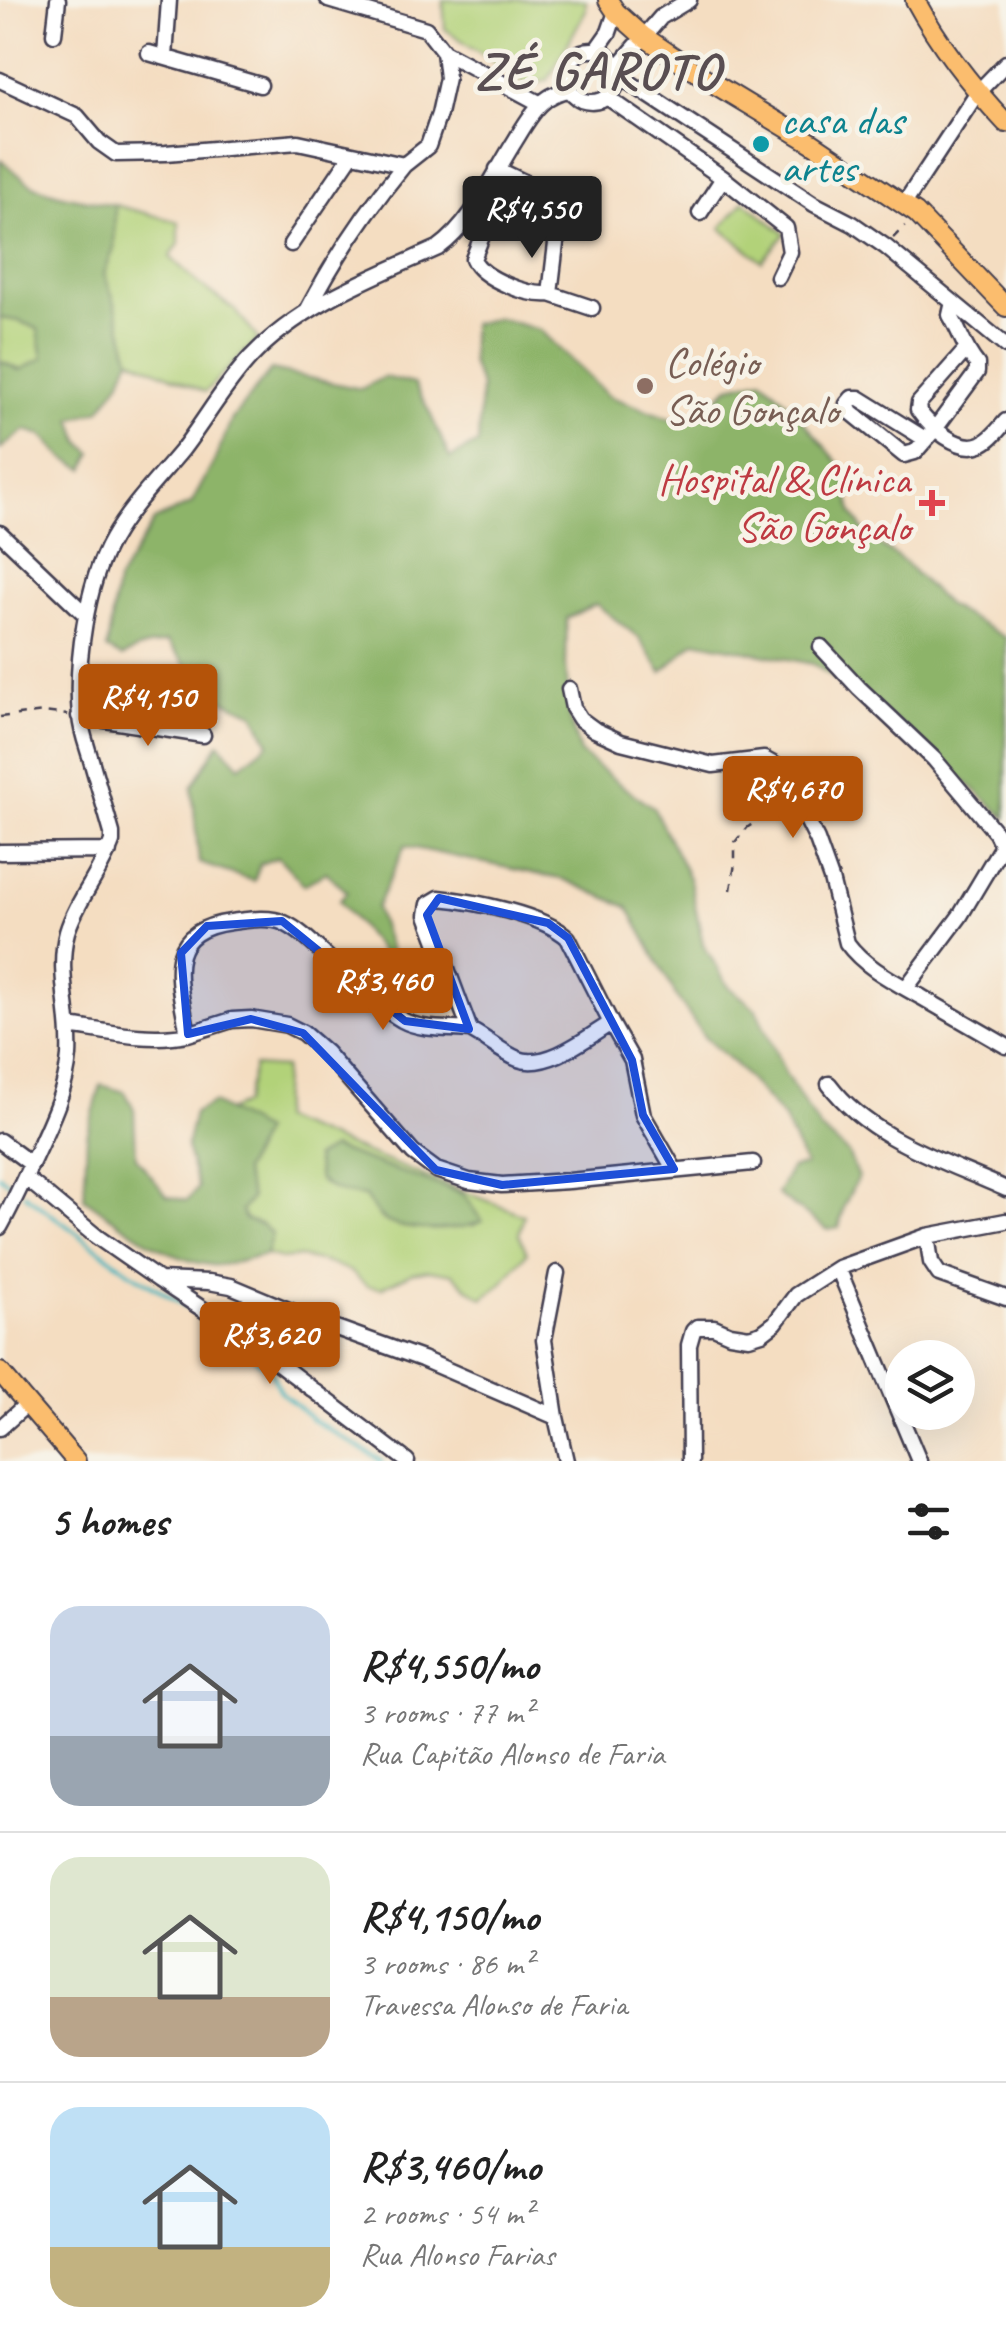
<!DOCTYPE html>
<html lang="en">
<head>
<meta charset="utf-8">
<style>
	:root { --surface:#fff; --page:#f2f2f2; --text:#222; --muted:#767676; --line:#e0e0e0; --accent:#b45309 }
	body { margin:0; font-family:Caveat,sans-serif; background:var(--page); color:var(--text); height:100vh; display:flex; flex-direction:column; font-size:38px; white-space:nowrap }
	* { box-sizing:border-box; margin:0 }
	p { font-size:32px; color:var(--muted) }
	.icon { flex:none; width:55px; height:55px; fill:none; stroke:currentColor; stroke-width:2; stroke-linecap:round; stroke-linejoin:round }
	.map { position:relative; height:1461px; overflow:hidden }
	.panel { display:flex; flex-direction:column; background:var(--surface); flex:1 }
	.panel>* { flex:none }
	.controls { position:absolute; left:885px; top:1340px; display:grid; gap:20px }
	.controls a { display:grid; place-items:center; width:90px; height:90px; border-radius:50%; background:var(--surface); box-shadow:0 10px 40px #0002; font-size:50px }
	.price { position:absolute; translate:-50% -85px; padding:0 22px; border-radius:10px; background:var(--accent); color:#fff; font-size:32px; line-height:65px; filter:drop-shadow(0 2px 5px #0008) }
	.price::after { content:''; position:absolute; left:50%; top:60px; width:30px; height:22px; margin-left:-15px; background:inherit; clip-path:polygon(0 0,100% 0,50% 100%) }
	.price.current { background:#222; color:#fff }
	ul { padding:0; list-style:none }
	li { display:flex; align-items:center; gap:30px; height:250px; padding:0 50px }
	li+li { border-top:2px solid var(--line) }
	li span { display:grid; place-items:center; flex:none; width:280px; height:200px; border-radius:30px; color:#555 }
	li>.icon { margin-inline-start:auto }
	span .icon { width:120px; height:120px; fill:#fffc; stroke-width:1 }
	li b { font-size:42px }
	h2 { display:flex; justify-content:space-between; align-items:center; height:120px; padding:0 50px; font-size:42px }
	.map>svg:first-child { display:block }
	.green { fill:#b2d279; stroke:#6a7a5a; stroke-width:2.5; fill-rule:evenodd }
	.forest { fill:#8db469; stroke:#586b52; stroke-width:2.5 }
	.lines { fill:none; stroke-linecap:round; stroke-linejoin:round }
	.stream { stroke:#46b5be; stroke-width:4 }
	.minor-casing { stroke:#423e4f; stroke-width:19 }
	.major-casing { stroke:#423e4f; stroke-width:22 }
	.path { stroke:#423e4f; stroke-width:2.5; stroke-dasharray:8 8; stroke-linecap:butt }
	.minor { stroke:#fff; stroke-width:14 }
	.major { stroke:#fbbd6e; stroke-width:18 }
	.marked { fill:#1d4ed8; fill-opacity:0.2; stroke:#1d4ed8; stroke-width:8; stroke-linejoin:round }
	.culture-dot { fill:#0f9aa8; stroke:#f7f3e8; stroke-width:4 }
	.education-dot { fill:#8d6e63; stroke:#f7f3e8; stroke-width:4 }
	.health-dot { fill:#e0444e; stroke:#f7f3e8; stroke-width:4 }
	.labels { text-anchor:middle; dominant-baseline:central; stroke-width:9; stroke-linejoin:round; paint-order:stroke }
	.culture-label { font-size:42px; fill:#0d838f; stroke:#f7f3e8; text-anchor:start }
	.education-label { font-size:42px; fill:#785e54; stroke:#f7f3e8; text-anchor:start }
	.health-label { font-size:42px; fill:#be3a42; stroke:#f7f3e8; text-anchor:end }
	.district-label { font-size:52px; font-weight:bold; letter-spacing:2.5px; fill:#594e52; stroke:#f7f3e8 }
</style>
</head>
<body>
<div class="map">
<svg width="1006" height="1461" viewBox="0 0 1006 1461">
	<rect width="100%" height="100%" fill="#f7f3e8"/>
	<filter id="ink" filterUnits="userSpaceOnUse"><feTurbulence type="fractalNoise" baseFrequency=".01" numOctaves="2"/><feDisplacementMap in="SourceGraphic" scale="20" xChannelSelector="R" yChannelSelector="G"/><feConvolveMatrix kernelMatrix="1 2 1 2 8 2 1 2 1" color-interpolation-filters="sRGB"/></filter>
	<filter id="wash" filterUnits="userSpaceOnUse"><feTurbulence type="fractalNoise" baseFrequency=".0048" numOctaves="4" result="noise"/><feDisplacementMap in="SourceGraphic" scale="40" xChannelSelector="R" yChannelSelector="G"/><feGaussianBlur stdDeviation="2.25" result="paint"/><feColorMatrix in="noise" values="0 0 0 0 0 0 0 0 0 0 0 0 0 0 0 0 0 1.4 0 .05"/><feComposite in="paint" operator="in"/></filter>
	<g filter="url(#wash)">
		<rect width="100%" height="100%" fill="#f4ddc1"/>
		<path class="green" d="M443,0h143v10l-38,70 -19,6 -84,-57z
			M744,201l41,33 -23,27 -41,-33z
			M115,205l64,17v22l-9,13 30,28 36,26 22,28 -53,53 -75,-34 -16,-58 -10,-26 10,-26z
			M0,318l19,3 19,8 5,29 -23,12 -20,-9z
			M254,1066l30,2 -4,51 244,96 -5,19 8,19 -27,32 -17,13 -14,-9 -16,-15 -24,-4 -17,3 -31,15 -14,-2 -17,-15 -26,-9 -25,-5 -18,2 -15,-4 6,-21 -11,-10 -16,-4 -4,-9 10,-13 -8,-27 12,-22 -29,-38 18,-7zM332,1148l131,46 18,27 -8,5 -13,-1 -79,-6 -16,-23 -50,-38z"/>
		<path class="forest" d="M0,160c11,7 23,20 33,25 25,11 56,15 82,20l-1,43 -10,26 10,26 16,58 -10,24 -20,28 -28,9 8,22 12,12 -7,16 -21,-11 -22,-23 -17,-5 -25,19v-88l20,9 23,-12 -5,-29 -19,-8 -19,-3z
			M497,318l43,12 68,66 66,24 28,-7 28,-27 33,-7 25,24 55,65 9,44 15,24 36,25 45,45 58,32v180l-96,-86 -97,-68 -118,-23 -33,31 -24,-35 -42,-33 -29,14 -1,48 4,53 10,34 46,36 27,18 37,73 13,64 25,42 28,23 30,66 35,55 27,23 10,24 -14,29 -5,22 -11,2 -51,-36 14,-26 14,-3 -21,-46 -49,-55 -30,-26 -27,-39 -50,-92 -63,-27 -160,-34 -29,62 22,65 -59,-72 8,-9 -21,-20 -22,13 -26,-28 -18,7 -6,17 -55,-18 -7,-76 27,-44 21,23 29,-23 -15,-30 -29,-12 -20,-14 -38,-45 -27,6 -18,9 -15,-8 10,-67 37,-61 37,-17 23,-42 18,-43 39,-49 90,19 23,-12 30,7 15,27 21,47 28,-15 3,-56 -10,-24v-39z
			M101,1085l24,7 9,17 2,48 31,39 20,5 11,-13 -12,-41 8,-34 19,-10 50,28 -20,40 8,27 -10,13 4,9 16,4 11,10 -6,21c-15,3 -41,12 -55,10 -45,-5 -91,-42 -127,-67l3,-63z
			M332,1148l131,46 19,27c-21,11 -85,13 -103,-5 -5,-5 -10,-14 -14,-20 -17,-2 -33,-4 -46,-16l-4,-22z"/>
		<g class="lines">
			<path class="stream" d="M0,1176l16,12
				M24,1194l104,77 61,37
				M209,1321l61,49 10,21 33,29 69,41"/>
		</g>
	</g>
	<g filter="url(#ink)">
		<g class="lines">
			<g class="minor-casing">
				<path id="minor" d="M328,0l98,29 18,23 97,52
					M54,34l4,-34
					M597,49l12,-17 7,-20
					M566 76a26 26 0 1 1 52 0a26 26 0 1 1-52 0Z
					M149,53l111,32
					M165,57l4,-57
					M617,68l44,-51 28,-17
					M618,75l196,129 39,20 33,23 120,99
					M0,80l77,36 22,26 17,12 50,-1 132,-11 106,23 24,-19 11,-32 8,-36 -3,-26
					M607,97l116,81 63,50 4,24 -12,25
					M497,169l56,27 7,14 -10,84 42,14
					M506,175l-33,84c9,20 55,37 77,35
					M904,204l73,-111 29,-30
					M700,213l23,-35
					M291,244l61,-90
					M308,309c27,-52 58,-98 96,-144
					M965,351l-46,52 -1,7c12,17 41,43 63,34 10,-4 18,-15 25,-23
					M925,439l-66,-41h-7l-5,6 4,8 53,43 11,-3 20,-23 42,-57v-8c-13,-15 -16,-31 -27,-49l3,-13
					M0,533l86,82
					M821,647l38,41 75,71 62,74 5,10 -1,6 -40,67 -54,72
					M569,689l4,19 7,11 15,11 26,12 92,23 51,-6 11,6 15,21 27,54 14,39 16,64c18,25 50,40 76,55 28,16 55,32 83,48
					M79,716l124,19
					M0,852l109,-1
					M70,1026c39,6 78,16 118,8 -9,-53 -28,-103 43,-112 15,-2 39,-6 53,1 16,7 30,22 42,33 23,23 47,47 76,64 20,11 46,8 68,10l-43,-115 2,-11 10,-6c33,3 105,17 129,40l43,85
					M470,1030c16,8 31,22 48,29 29,11 70,-22 93,-36l21,37 11,55 31,54
					M188,1034l44,-14 19,-1 36,6 16,8 23,20 87,100 23,17 33,11 33,4 67,-4 184,-18
					M829,1084c42,56 116,77 177,105
					M0,1141l31,23
					M26,1178l71,59 62,43 50,2 22,4 72,30 119,43 134,58
					M0,1227c13,-23 23,-46 34,-69 15,-33 32,-66 35,-102 3,-41 -13,-84 -2,-124 10,-32 33,-58 45,-90v-9c-7,-24 -14,-48 -21,-73 -4,-14 -10,-29 -11,-44 -5,-51 6,-132 32,-177 18,-32 46,-60 70,-89 23,-30 42,-64 68,-92 51,-54 121,-80 188,-110 35,-25 54,-71 77,-107 8,-13 16,-28 27,-38 8,-8 18,-11 28,-14
					M927,1236l4,26 8,12 67,24
					M838,1268l81,193
					M557,1273l-13,67 12,77 10,44
					M159,1280l78,52 170,129
					M225,1325l30,-29
					M0,1428l28,-25
					M690,1461l-1,-116 4,-14 4,-4h17l16,7 19,3 13,-4 13,-10 21,-28 42,-27 89,-32 79,-15"/>
			</g>
			<g class="major-casing">
				<path id="major" d="M608,0l8,12 27,24 68,46 101,61 104,70 90,94
					M915,0c25,46 55,85 91,123
					M0,1372l76,89"/>
			</g>
			<path class="path" d="M893,238l12,-12
				M0,717l44,-5 24,3
				M731,890l4,-27v-21l13,-15 34,-22"/>
			<use href="#minor" class="minor"/>
			<use href="#major" class="major"/>
		</g>
	</g>
	<path class="marked" d="M439,898l109,25 20,15 64,122 11,55 31,54 -172,16 -66,-15 -133,-137 -52,-14 -63,15 -7,-81 26,-27 75,-5 123,100 64,8 -42,-114z"/>
	<circle class="culture-dot" cx="761" cy="144" r="10"/>
	<circle class="education-dot" cx="645" cy="386" r="10"/>
	<path class="health-dot" d="M927 488h10v10h10v10h-10v10h-10v-10h-10v-10h10z"/>
	<g class="labels">
		<g class="culture-label">
			<text x="781" y="120">casa das<tspan x="781" dy="48">artes</tspan></text>
		</g>
		<g class="education-label">
			<text x="665" y="362">Colégio<tspan x="665" dy="48">São Gonçalo</tspan></text>
		</g>
		<g class="health-label">
			<text x="910" y="479">Hospital &amp; Clínica<tspan x="910" dy="48">São Gonçalo</tspan></text>
		</g>
		<g class="district-label">
			<text x="598" y="71">ZÉ GAROTO</text>
		</g>
	</g>
</svg>
<div class="controls">
<a><svg class="icon" aria-label="layers" viewBox="0 0 24 24"><path d="M12 4l9 5-9 5-9-5zM3 14l9 5 9-5"/></svg></a>
</div>
<b class="price current" style="left:532px;top:261px">R$4,550</b>
<b class="price" style="left:148px;top:749px">R$4,150</b>
<b class="price" style="left:793px;top:841px">R$4,670</b>
<b class="price" style="left:383px;top:1033px">R$3,460</b>
<b class="price" style="left:270px;top:1387px">R$3,620</b>
</div>
<section class="panel">
<h2>5 homes<svg class="icon" aria-label="filters" viewBox="0 0 24 24"><path d="M4 7h16M4 17h16"/><circle cx="9" cy="7" r="2"/><circle cx="15" cy="17" r="2"/></svg></h2>
<ul>
<li><span style="background:linear-gradient(#c9d6e8 65%,#9aa5b1 0)"><svg class="icon" aria-label="home" viewBox="0 0 24 24"><path d="M3 11l9-7 9 7M6 9v11h12V9"/></svg></span><div><b>R$4,550/mo</b><p>3 rooms · 77 m²</p><p>Rua Capitão Alonso de Faria</p></div></li>
<li><span style="background:linear-gradient(#dfe7d0 70%,#b9a48a 0)"><svg class="icon" aria-label="home" viewBox="0 0 24 24"><path d="M3 11l9-7 9 7M6 9v11h12V9"/></svg></span><div><b>R$4,150/mo</b><p>3 rooms · 86 m²</p><p>Travessa Alonso de Faria</p></div></li>
<li><span style="background:linear-gradient(#bfe0f5 70%,#c2b280 0)"><svg class="icon" aria-label="home" viewBox="0 0 24 24"><path d="M3 11l9-7 9 7M6 9v11h12V9"/></svg></span><div><b>R$3,460/mo</b><p>2 rooms · 54 m²</p><p>Rua Alonso Farias</p></div></li>
</ul>
</section>
</body>
</html>
